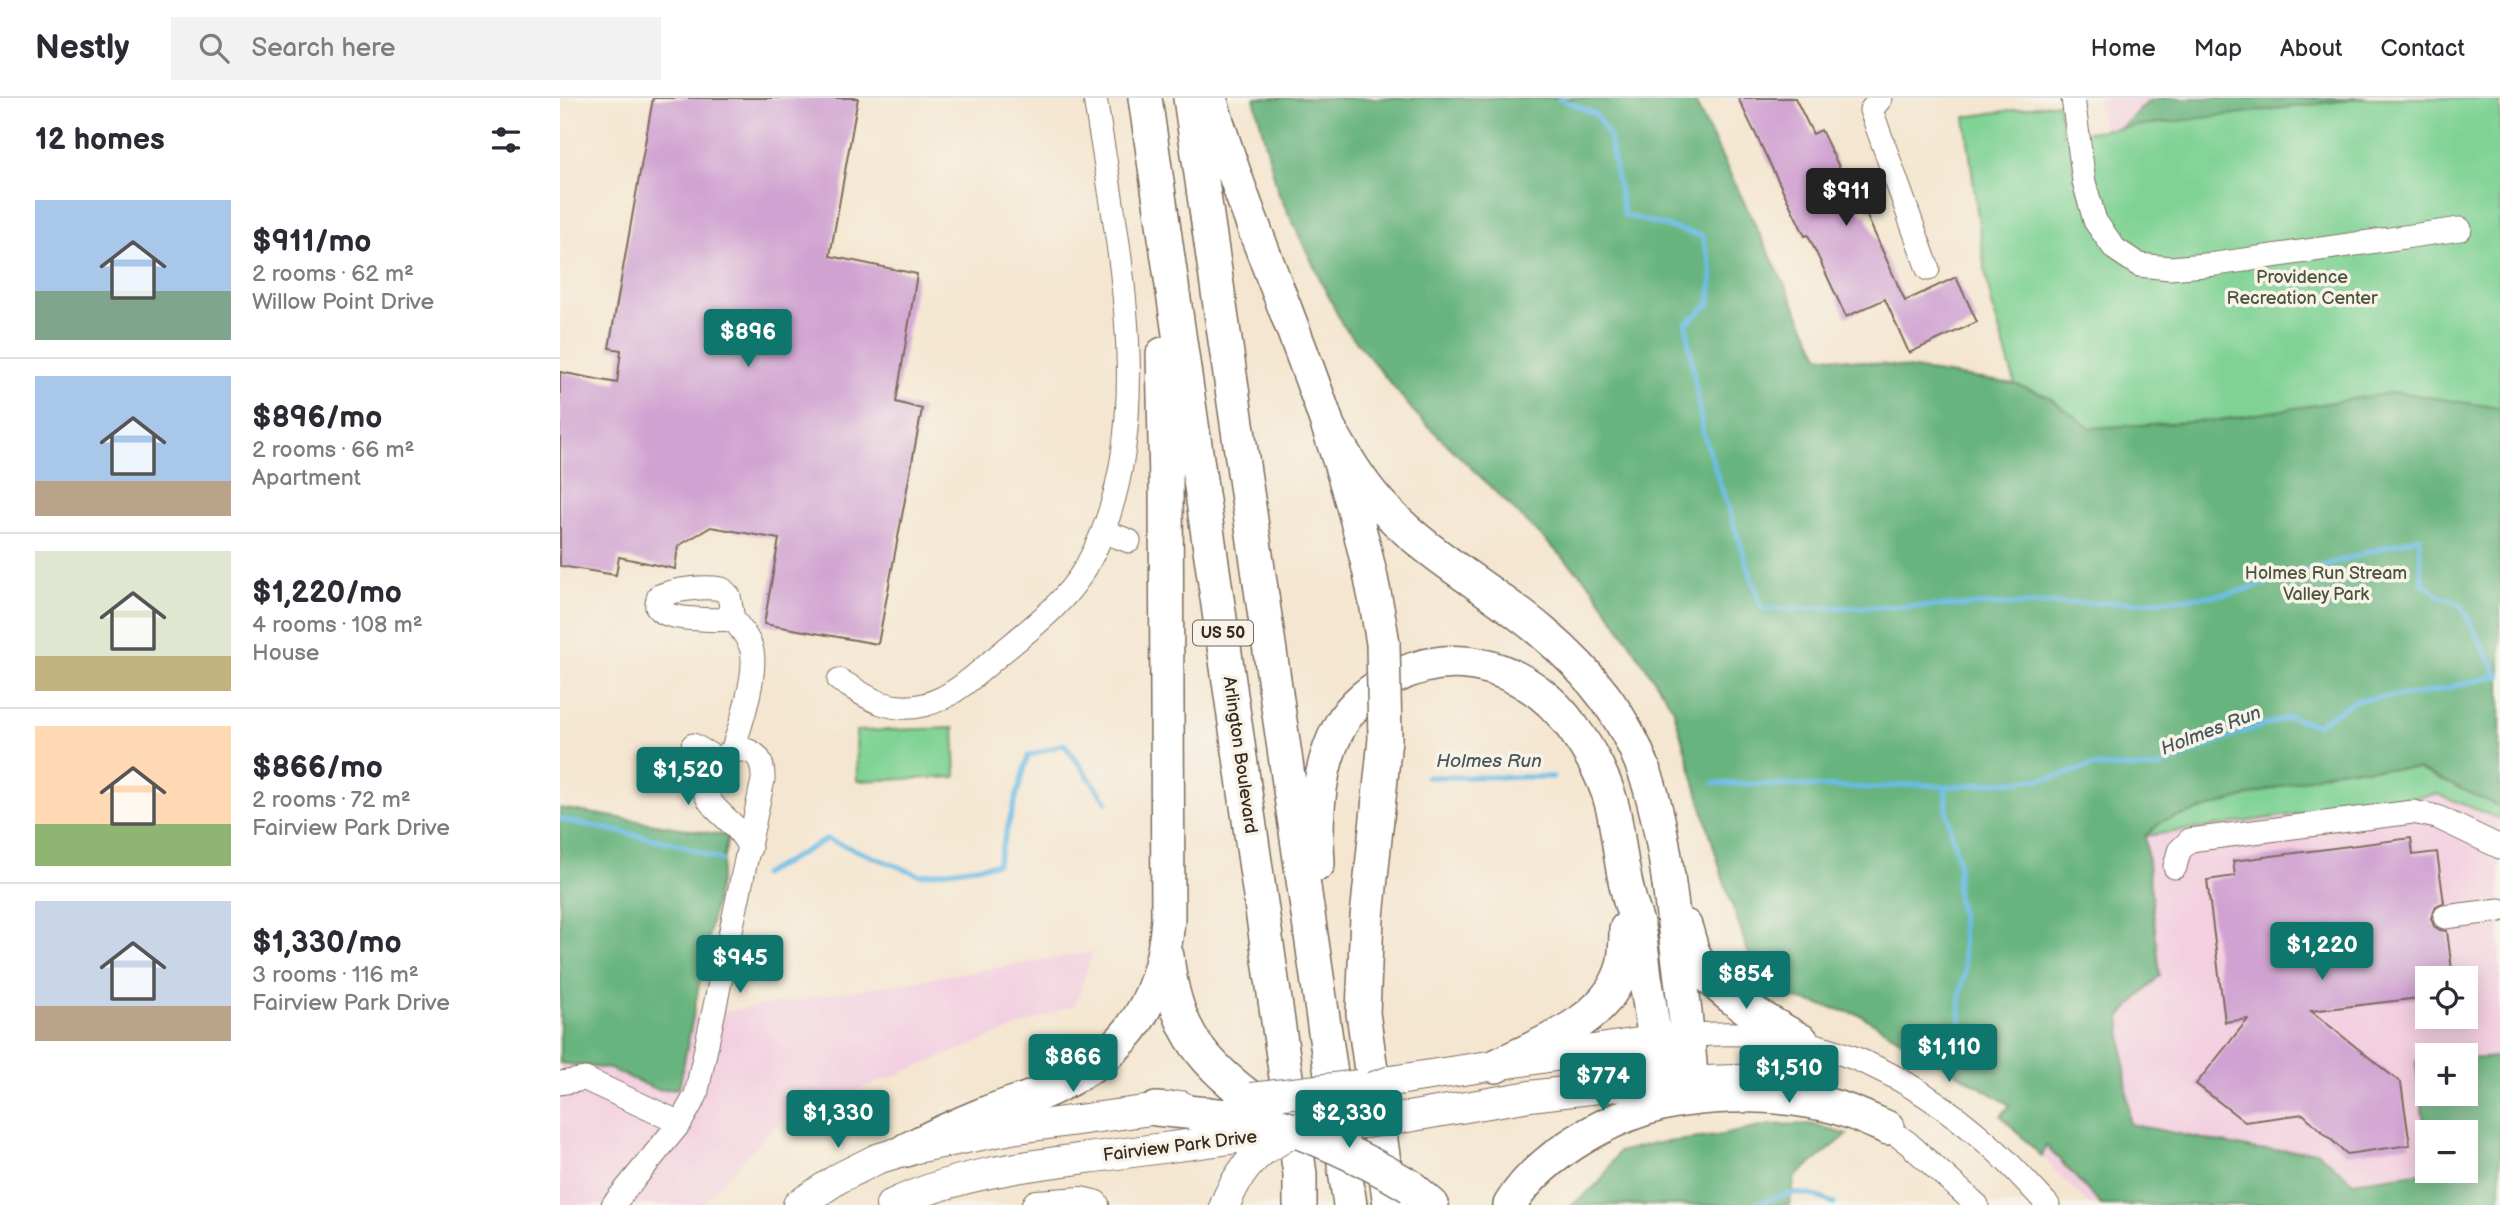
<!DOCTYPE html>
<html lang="en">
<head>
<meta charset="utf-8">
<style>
	:root { --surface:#fff; --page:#f2f2f3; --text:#2b2b33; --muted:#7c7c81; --line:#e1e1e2; --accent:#0f766e }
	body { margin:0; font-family:"Balsamiq Sans",sans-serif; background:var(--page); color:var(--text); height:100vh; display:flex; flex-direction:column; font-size:26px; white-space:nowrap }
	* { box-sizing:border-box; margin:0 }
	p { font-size:23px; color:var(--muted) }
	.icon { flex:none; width:38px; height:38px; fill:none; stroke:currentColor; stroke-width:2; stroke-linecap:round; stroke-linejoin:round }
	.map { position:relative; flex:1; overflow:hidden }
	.sheet { display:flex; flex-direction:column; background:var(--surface); width:560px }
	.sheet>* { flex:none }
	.fabs { position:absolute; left:1855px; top:868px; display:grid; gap:14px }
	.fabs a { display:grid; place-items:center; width:63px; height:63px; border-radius:0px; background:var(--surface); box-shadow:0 4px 18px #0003; font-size:35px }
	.price { position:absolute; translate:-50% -60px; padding:0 16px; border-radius:7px; background:var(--accent); color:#fff; font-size:23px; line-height:46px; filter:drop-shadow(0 2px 4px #0008) }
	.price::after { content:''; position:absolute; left:50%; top:42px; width:21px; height:16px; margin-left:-10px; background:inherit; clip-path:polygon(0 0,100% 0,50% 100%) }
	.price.on { background:#222; color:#fff }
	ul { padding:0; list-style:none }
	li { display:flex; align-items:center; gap:21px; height:175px; padding:0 35px }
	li+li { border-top:2px solid var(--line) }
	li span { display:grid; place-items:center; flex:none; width:196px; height:140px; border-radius:0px; color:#555 }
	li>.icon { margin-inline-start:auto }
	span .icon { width:84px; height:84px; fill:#fffc; stroke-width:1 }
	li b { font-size:30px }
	h2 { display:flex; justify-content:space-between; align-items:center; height:84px; padding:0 35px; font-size:30px }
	header { display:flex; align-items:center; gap:42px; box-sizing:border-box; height:98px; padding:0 35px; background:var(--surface); border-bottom:2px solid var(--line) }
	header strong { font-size:33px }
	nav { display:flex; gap:38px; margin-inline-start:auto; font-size:24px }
	.search { width:490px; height:63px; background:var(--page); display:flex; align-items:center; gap:18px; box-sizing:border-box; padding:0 24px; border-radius:0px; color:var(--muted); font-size:26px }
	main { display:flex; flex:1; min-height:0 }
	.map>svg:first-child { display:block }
	.built { fill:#f3cfe0; fill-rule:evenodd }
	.green { fill:#7fd294; stroke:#5d7e59; stroke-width:2 }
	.forest { fill:#67b47e; stroke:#516f4e; stroke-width:2 }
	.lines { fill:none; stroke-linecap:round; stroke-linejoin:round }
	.stream { stroke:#6abce6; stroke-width:5 }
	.building { fill:#d0a2d2 }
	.minor-casing { stroke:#7c6c5c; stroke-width:25 }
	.major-casing { stroke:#7c6c5c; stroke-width:32 }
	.highway-casing { stroke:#7c6c5c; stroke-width:36 }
	.minor { stroke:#fff; stroke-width:23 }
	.major { stroke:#fff; stroke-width:30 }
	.highway { stroke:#fff; stroke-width:33 }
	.major-bridge-casing { stroke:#7c6c5c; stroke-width:32; stroke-linecap:butt }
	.highway-bridge-casing { stroke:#7c6c5c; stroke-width:36; stroke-linecap:butt }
	.major-bridge { stroke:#fff; stroke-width:30 }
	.highway-bridge { stroke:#fff; stroke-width:33 }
	.labels { text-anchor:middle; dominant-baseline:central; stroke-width:7; stroke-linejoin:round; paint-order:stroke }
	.shield { fill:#f7f3e8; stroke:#73665b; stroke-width:2 }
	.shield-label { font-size:16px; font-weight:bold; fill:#3b2a1e }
	.park-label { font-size:18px; fill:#4c543c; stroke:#f7f3e8 }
	.street-label { font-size:18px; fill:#3b2a1e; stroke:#f7f3e8 }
	.water-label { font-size:19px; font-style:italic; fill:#49565a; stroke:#f7f3e8 }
</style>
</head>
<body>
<header>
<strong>Nestly</strong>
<div class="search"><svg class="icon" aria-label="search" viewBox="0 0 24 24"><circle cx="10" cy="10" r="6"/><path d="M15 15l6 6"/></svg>Search here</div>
<nav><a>Home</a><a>Map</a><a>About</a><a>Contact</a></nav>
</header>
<main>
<section class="sheet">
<h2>12 homes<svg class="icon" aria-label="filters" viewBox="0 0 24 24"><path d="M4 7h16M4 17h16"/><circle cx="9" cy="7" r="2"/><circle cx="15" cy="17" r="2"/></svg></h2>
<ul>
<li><span style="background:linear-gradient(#a9c7e8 65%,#7fa58c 0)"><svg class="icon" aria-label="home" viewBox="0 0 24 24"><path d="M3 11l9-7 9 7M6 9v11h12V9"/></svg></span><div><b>$911/mo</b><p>2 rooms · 62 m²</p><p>Willow Point Drive</p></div></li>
<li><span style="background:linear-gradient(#a9c7e8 75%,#b9a48a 0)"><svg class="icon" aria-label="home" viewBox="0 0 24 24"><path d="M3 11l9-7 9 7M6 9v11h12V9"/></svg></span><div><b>$896/mo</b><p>2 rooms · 66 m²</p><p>Apartment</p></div></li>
<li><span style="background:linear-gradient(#dfe7d0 75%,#c2b280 0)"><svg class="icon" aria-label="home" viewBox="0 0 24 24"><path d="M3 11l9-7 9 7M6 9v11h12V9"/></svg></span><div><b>$1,220/mo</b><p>4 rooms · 108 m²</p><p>House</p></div></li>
<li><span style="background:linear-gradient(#ffd9b3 70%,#8fb573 0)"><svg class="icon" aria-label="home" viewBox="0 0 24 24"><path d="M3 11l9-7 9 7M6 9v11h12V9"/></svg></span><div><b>$866/mo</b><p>2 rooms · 72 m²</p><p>Fairview Park Drive</p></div></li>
<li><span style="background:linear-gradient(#c9d6e8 75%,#b9a48a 0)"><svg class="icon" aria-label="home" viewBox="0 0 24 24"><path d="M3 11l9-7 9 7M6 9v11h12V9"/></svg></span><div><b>$1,330/mo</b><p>3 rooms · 116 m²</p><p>Fairview Park Drive</p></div></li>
</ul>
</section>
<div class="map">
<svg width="1940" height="1107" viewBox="0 0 1940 1107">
	<rect width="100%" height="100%" fill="#f7f3e8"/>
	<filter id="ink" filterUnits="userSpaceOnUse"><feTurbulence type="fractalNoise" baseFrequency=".0143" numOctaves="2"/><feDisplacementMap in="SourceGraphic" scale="14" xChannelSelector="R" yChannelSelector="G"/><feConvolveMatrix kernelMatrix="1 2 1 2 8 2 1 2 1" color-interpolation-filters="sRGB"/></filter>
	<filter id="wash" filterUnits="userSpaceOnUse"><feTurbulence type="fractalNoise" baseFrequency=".00686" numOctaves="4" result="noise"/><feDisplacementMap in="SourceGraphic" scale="28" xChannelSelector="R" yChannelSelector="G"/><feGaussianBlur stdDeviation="1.57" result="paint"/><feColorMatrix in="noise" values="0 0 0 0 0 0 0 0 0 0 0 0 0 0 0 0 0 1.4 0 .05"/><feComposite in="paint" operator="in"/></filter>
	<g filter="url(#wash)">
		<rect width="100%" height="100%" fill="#f4e6d0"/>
		<path class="built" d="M1538,0h274l-269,33z
			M1780,671l160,38v397l-411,1 -47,-48 56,-256 50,-76zM1867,880h39v39h-39zM1867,957h39v39h-39zM1867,1034h39v39h-39z
			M533,854l-17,52 -296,117 -79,84h-141v-167z"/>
		<path class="green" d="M1797,0h143v721l-63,-25 -292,42 -109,-408 -21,-44 -23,-79 -8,-41 -19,-147 93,-14 5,32z
			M394,630l2,49 -99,4 -1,-50z"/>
		<path class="forest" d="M694,0h439l126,257 196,29 32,12 43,32 129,-8 178,-28 103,16v399l-82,-38h-78l-177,52 -18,15 15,139 -40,42 10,107 127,26 59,1 37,31 78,-11h35v-39h-39v14l-11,-84 11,-1v33h39v-35l34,-2v148h-399l-55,-60 -4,12 -41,-41 9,-11 -150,-90 -99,-25 -39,-115 -49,-167 -82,-123 -176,-172 -73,-89 -64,-132z
			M1603,0h203l-245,30 28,-27z
			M0,710l168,28 -49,252 -21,2 -48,-21 -50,-6z
			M1251,1026l36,11 -52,42 -6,28h-217l28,-23 18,-30 33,-8 65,-8 54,-11z"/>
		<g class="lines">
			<path class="stream" d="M999,0l36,16 14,22 15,79 78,21 10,34 -2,33 -24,21 17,108 59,177 382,-7 86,-8 189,-57 3,45 18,14 21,9 37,71
				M866,679h127
				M1154,685l158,5 48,-4 25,3 107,-9 40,-12 62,3 85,-36 51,-16 26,8 40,-25 70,-7 74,-18
				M1385,689l3,30 11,48 -3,23 5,31 4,54 -5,22 1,52
				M0,721l121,26 40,15
				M202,777l65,-36 93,36 77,-11 31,-108 36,-12 43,58
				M1195,1107c30,-13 49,-17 79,-1"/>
		</g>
		<g id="blocks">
			<path class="building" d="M93,0h205l-28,158 87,18 -21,128 26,7 -44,235 -114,-20 15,-85 -68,-12 -33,19 -3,23 -56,-12 -3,18 -56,-9v-194l57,11 4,-33 -12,-2z
				M1178,0h57l18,36 8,-4 42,86 3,-2 39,87 51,-24 21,45 -68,31 -24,-54 -39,18 -38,-82 -3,1z
				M1851,740l2,17 24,-3 7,51 -8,3 -5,12 3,8 6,4 7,1 6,47h-26v19l-116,14 90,72 9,62 -63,9 -44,-40 -58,8 -49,-38 52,-65 -23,3 -18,-142 28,-4 -2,-15z"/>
		</g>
	</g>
	<g filter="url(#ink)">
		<use href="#blocks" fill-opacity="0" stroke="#7c6c5c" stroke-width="2"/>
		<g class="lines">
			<g class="minor-casing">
				<path id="minor" d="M1321,0l-10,12 57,159
					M1513,0l11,84 11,39 20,28 24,16 31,3 46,-4 244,-35
					M543,433l26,10
					M279,582c13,7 27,18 42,23 46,16 80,-15 112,-43 33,-28 71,-55 93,-93 76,-133 31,-326 9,-469
					M133,647l26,15
					M172,653c8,-23 27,-81 19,-104 -3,-10 -11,-19 -18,-28 -13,1 -71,2 -76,-12 -1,-5 1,-7 2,-11 19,-7 44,-10 63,-7l7,7 4,23
					M1615,769l4,-16 11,-11 223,-28 24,5 63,30
					M1885,819l55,-7
					M1128,938c120,-13 218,33 305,112 19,17 37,38 55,57
					M1131,980l60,-2 52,10
					M0,985l25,-4 95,44
					M1315,1021l33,24 69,62
					M53,1107l67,-82 16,-28 67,-315c2,-57 -68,-21 -58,12 5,15 22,26 32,37 5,6 9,12 13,19"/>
			</g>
			<g class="major-casing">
				<path id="major" d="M831,983l287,-44
					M836,1021l134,-23 154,-18
					M238,1107l41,-27 38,-19 29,-9 105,-21 170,-23
					M331,1107c65,-31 133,-39 204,-48 55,-7 110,-15 166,-22
					M477,1107l44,-3 13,3
					M665,1107c8,-21 20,-40 37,-54"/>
			</g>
			<g class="highway-casing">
				<path id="highway" d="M585,0l155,1076v31
					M630,0l160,1107
					M650,0c33,114 83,222 120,334 24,70 42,139 53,211
					M770,332c15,26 30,52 50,74 47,52 110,84 162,128 107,90 117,168 133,299 6,49 13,97 16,147
					M825,641l-18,178 -4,96 27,192
					M758,766c-3,-46 -1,-98 23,-140 12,-21 30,-34 50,-45 66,-36 140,-10 182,49 18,24 35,56 41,86 5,26 7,53 14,79 2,10 6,20 9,30 4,17 6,35 8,53 6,35 11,70 15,105
					M1125,828c3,9 5,18 8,26 18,40 73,69 109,89
					M607,858c7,68 30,102 84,142
					M936,968c44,-22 107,-43 125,-94 5,-13 5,-29 5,-43
					M596,1011l102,10
					M346,1052c25,-13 51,-25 78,-36 17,-7 34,-12 51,-18 85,-35 126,-84 133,-177l-2,-436 -3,-129
					M850,1088l22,19
					M950,1107c32,-53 113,-97 174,-105 43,-6 92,-6 134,3 24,4 47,15 70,25"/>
			</g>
			<use href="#minor" class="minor"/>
			<use href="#major" class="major"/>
			<use href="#highway" class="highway"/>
			<g class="major-bridge-casing">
				<path id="major-bridge" d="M691,1000l108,-13
					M743,1032l93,-11
					M702,1053l78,-49 16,-9 35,-12"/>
			</g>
			<g class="highway-bridge-casing">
				<path id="highway-bridge" d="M823,545l2,96
					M698,1021c55,15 103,38 152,67"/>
			</g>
			<use href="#major-bridge" class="major-bridge"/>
			<use href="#highway-bridge" class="highway-bridge"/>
		</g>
	</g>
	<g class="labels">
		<rect class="shield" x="633" y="522.5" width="60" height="25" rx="5"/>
		<g class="shield-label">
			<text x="663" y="535">US 50</text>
		</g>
		<g class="park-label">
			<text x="1742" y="179">Providence<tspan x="1742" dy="21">Recreation Center</tspan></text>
			<text x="1766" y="475">Holmes Run Stream<tspan x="1766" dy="21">Valley Park</tspan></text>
		</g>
		<g class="street-label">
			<text transform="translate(680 657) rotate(82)">Arlington Boulevard</text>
			<text transform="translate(620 1048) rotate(-7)">Fairview Park Drive</text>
		</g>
		<g class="water-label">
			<text transform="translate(1651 633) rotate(-21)">Holmes Run</text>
			<text x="929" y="663">Holmes Run</text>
		</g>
	</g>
</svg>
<div class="fabs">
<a><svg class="icon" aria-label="locate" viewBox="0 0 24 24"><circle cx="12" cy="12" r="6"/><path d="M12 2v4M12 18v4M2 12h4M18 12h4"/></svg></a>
<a>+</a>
<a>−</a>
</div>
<b class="price on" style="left:1286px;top:130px">$911</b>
<b class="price" style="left:188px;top:271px">$896</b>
<b class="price" style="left:128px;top:709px">$1,520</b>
<b class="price" style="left:1762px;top:884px">$1,220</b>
<b class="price" style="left:180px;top:897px">$945</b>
<b class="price" style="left:1186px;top:913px">$854</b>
<b class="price" style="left:1389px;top:986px">$1,110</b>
<b class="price" style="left:513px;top:996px">$866</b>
<b class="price" style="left:1229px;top:1007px">$1,510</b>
<b class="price" style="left:1043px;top:1015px">$774</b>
<b class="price" style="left:278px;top:1052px">$1,330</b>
<b class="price" style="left:789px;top:1052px">$2,330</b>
</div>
</main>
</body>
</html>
